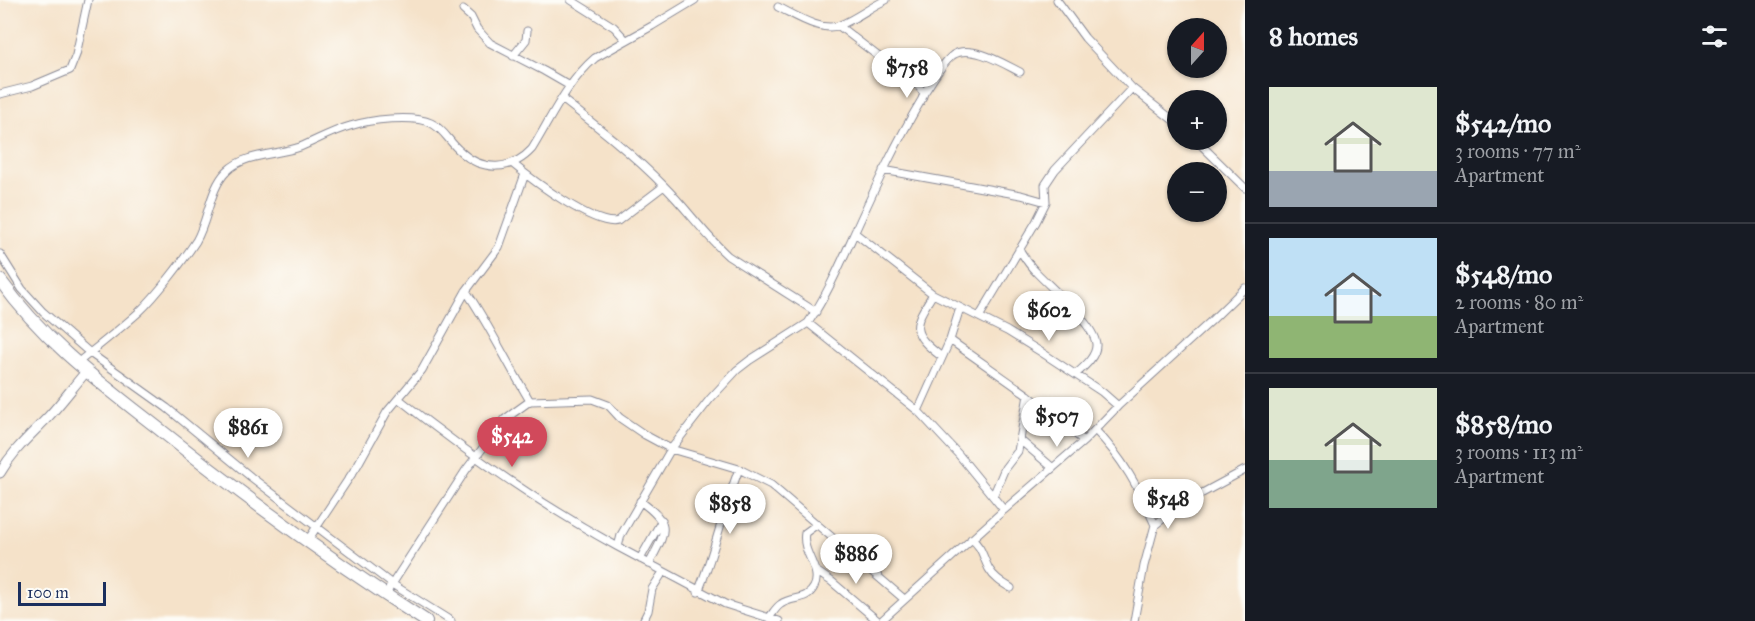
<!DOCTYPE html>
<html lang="en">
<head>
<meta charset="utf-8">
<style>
	:root { --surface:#171b24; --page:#242831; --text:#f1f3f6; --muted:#9ea1a6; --line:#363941; --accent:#d1495b }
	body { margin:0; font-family:"IM FELL Great Primer",serif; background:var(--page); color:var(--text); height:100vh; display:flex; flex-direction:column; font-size:22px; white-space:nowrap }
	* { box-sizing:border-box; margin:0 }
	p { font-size:20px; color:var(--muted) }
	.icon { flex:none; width:33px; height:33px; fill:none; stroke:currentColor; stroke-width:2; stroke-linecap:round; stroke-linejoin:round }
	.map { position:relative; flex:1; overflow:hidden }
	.side { display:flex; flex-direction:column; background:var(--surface); width:510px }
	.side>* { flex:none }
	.needle { width:39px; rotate:21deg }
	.tools { position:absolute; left:1167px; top:18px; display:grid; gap:12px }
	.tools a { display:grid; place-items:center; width:60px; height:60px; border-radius:50%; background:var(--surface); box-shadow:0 2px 4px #0004; font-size:30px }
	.scale { position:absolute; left:18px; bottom:15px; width:88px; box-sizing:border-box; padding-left:6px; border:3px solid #1b2f5e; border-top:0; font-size:16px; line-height:21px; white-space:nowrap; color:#1b2f5e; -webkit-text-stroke:4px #fdfcf7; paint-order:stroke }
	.price { position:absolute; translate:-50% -51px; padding:0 14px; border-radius:21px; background:#fff; color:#222; font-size:20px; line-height:39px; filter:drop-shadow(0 2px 3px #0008) }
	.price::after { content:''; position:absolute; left:50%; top:36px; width:18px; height:14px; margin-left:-9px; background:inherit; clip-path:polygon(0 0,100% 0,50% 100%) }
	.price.on { background:var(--accent); color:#fff }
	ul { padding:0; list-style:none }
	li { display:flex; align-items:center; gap:18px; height:150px; padding:0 24px }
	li+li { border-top:2px solid var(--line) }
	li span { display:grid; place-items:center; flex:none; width:168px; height:120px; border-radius:0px; color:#555 }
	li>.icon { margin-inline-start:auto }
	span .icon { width:72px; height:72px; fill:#fffc; stroke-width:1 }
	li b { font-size:26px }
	h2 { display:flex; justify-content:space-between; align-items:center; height:72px; padding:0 24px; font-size:26px }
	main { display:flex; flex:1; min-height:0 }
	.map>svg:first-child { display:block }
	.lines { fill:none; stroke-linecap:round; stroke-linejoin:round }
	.street-casing { stroke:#888894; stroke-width:9 }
	.secondary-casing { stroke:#888894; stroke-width:11 }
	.highway-casing { stroke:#888894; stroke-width:14 }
	.street { stroke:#fff; stroke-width:7 }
	.secondary { stroke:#fff; stroke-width:9 }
	.highway { stroke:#fff; stroke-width:12 }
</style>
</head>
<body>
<main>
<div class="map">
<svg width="1245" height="621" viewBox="0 0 1245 621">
	<rect width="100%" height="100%" fill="#fdfcf7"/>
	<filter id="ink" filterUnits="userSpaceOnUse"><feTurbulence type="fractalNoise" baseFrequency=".0167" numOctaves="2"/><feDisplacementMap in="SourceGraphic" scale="12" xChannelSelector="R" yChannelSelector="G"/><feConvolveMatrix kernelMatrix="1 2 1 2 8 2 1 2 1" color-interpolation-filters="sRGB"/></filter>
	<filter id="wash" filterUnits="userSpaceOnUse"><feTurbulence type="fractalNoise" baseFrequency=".008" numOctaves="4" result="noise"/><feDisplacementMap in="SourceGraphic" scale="24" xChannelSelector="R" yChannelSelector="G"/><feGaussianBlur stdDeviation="1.35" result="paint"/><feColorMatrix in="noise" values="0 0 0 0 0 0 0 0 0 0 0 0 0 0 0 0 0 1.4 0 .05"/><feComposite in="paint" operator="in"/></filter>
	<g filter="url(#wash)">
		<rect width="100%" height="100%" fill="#f5e2c9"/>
	</g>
	<g filter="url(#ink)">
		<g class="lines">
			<g class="street-casing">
				<path id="street" d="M571,0l43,27 12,13
					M1057,0l28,38 47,50 46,36
					M778,7c17,8 44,26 62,18 16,-6 30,-18 46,-25
					M463,10l8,7 6,12 13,14 54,28 26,15
					M513,56l13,-16 1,-9
					M924,93c8,-11 17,-29 29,-38 17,-12 51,9 67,17
					M0,94l32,-8 38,-16 6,-15 12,-55
					M562,99c36,28 72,56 103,88 22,22 40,48 63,69l88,56
					M1196,140l49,48
					M513,164c18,15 83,64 105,57l46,-35
					M883,170l138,25 25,7
					M855,233l78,61 74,37 34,21 61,40 16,14
					M1019,249c5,8 10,16 17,23 14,15 58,52 60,72 1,12 -12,23 -20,30
					M0,254l22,35 21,23 47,41 77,55 84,69 141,107 59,37
					M466,291c24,35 42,74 64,110
					M933,294c-20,32 -24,38 9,63
					M979,317l57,-95 10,-20 -1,-17 10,-15 77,-82
					M808,323l110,88 41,44 45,55
					M950,340l78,55 56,46
					M76,364c21,-17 43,-34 63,-52 17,-16 44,-51 57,-71 13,-22 13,-52 31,-70 18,-18 51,-16 73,-24 17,-7 32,-16 50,-21 19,-6 62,-12 81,-3 13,6 18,19 29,28 22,21 52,20 72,-2 19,-31 35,-67 63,-91l57,-32 43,-26
					M399,399c69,55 141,105 219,148
					M918,411l32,-71 10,-32
					M1095,430c28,28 44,59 60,95
					M1020,440l33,28
					M993,496l12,-28 13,-17 10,-56
					M640,501c33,24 26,30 9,63
					M971,539c11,7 12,19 18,30 5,9 13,14 22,19
					M308,540l49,-74 30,-54 35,-42 44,-79 33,-44 26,-73
					M640,559l22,-39
					M816,571l15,10 47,40
					M698,592c17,-40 25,-82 41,-123
					M385,595l81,-125 39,-51 25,-18 62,-2 16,6 12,13 25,17 26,14 68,20 32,16 133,114
					M769,618c4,-5 7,-11 12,-14 11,-8 26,-3 33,-17 9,-17 -13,-34 -9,-54l11,-8
					M643,621l5,-10 4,-22 11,-17
					M779,621l-54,-17 -107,-57 3,-12 50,-86 39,-50 27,-29 13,-10 58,-37c19,-28 32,-58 46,-89 21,-46 42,-92 68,-135l2,-6 -12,-14 -29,-19 -44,-34
					M881,621l123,-111 80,-69 34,-35 92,-84 35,-34
					M1134,621l10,-55 11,-41 27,-21 63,-34"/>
			</g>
			<g class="secondary-casing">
				<path id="secondary" d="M0,473c14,-24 30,-37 49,-57 13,-14 24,-29 36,-43"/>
			</g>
			<g class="highway-casing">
				<path id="highway" d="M0,280c46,64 102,104 163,152 84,67 172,131 263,189"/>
			</g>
			<use href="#street" class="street"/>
			<use href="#secondary" class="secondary"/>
			<use href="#highway" class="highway"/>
		</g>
	</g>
</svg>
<div class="tools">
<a><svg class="needle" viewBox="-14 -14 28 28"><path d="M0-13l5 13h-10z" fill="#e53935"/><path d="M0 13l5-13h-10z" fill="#9ea1a6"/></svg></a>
<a>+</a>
<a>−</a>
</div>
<div class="scale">100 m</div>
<b class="price" style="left:907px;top:99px">$758</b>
<b class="price" style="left:1049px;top:342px">$602</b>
<b class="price" style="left:1057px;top:448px">$507</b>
<b class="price" style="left:248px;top:459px">$861</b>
<b class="price on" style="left:512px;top:468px">$542</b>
<b class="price" style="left:1168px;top:530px">$548</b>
<b class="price" style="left:730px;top:535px">$858</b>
<b class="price" style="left:856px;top:585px">$886</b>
</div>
<section class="side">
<h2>8 homes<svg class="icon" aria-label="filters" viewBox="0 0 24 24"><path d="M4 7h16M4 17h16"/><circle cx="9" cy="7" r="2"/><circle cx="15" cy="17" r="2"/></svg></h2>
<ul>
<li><span style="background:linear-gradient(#dfe7d0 70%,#9aa5b1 0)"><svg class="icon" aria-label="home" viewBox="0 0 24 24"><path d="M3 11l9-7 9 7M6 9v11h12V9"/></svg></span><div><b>$542/mo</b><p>3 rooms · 77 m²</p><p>Apartment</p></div></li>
<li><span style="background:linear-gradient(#bfe0f5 65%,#8fb573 0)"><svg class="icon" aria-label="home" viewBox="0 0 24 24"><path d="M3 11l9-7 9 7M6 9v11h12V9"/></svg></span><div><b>$548/mo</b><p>2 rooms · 80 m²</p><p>Apartment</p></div></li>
<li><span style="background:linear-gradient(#dfe7d0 60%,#7fa58c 0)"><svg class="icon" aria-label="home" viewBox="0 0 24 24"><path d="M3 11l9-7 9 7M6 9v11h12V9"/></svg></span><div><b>$858/mo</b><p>3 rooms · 113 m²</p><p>Apartment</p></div></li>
</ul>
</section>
</main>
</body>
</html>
